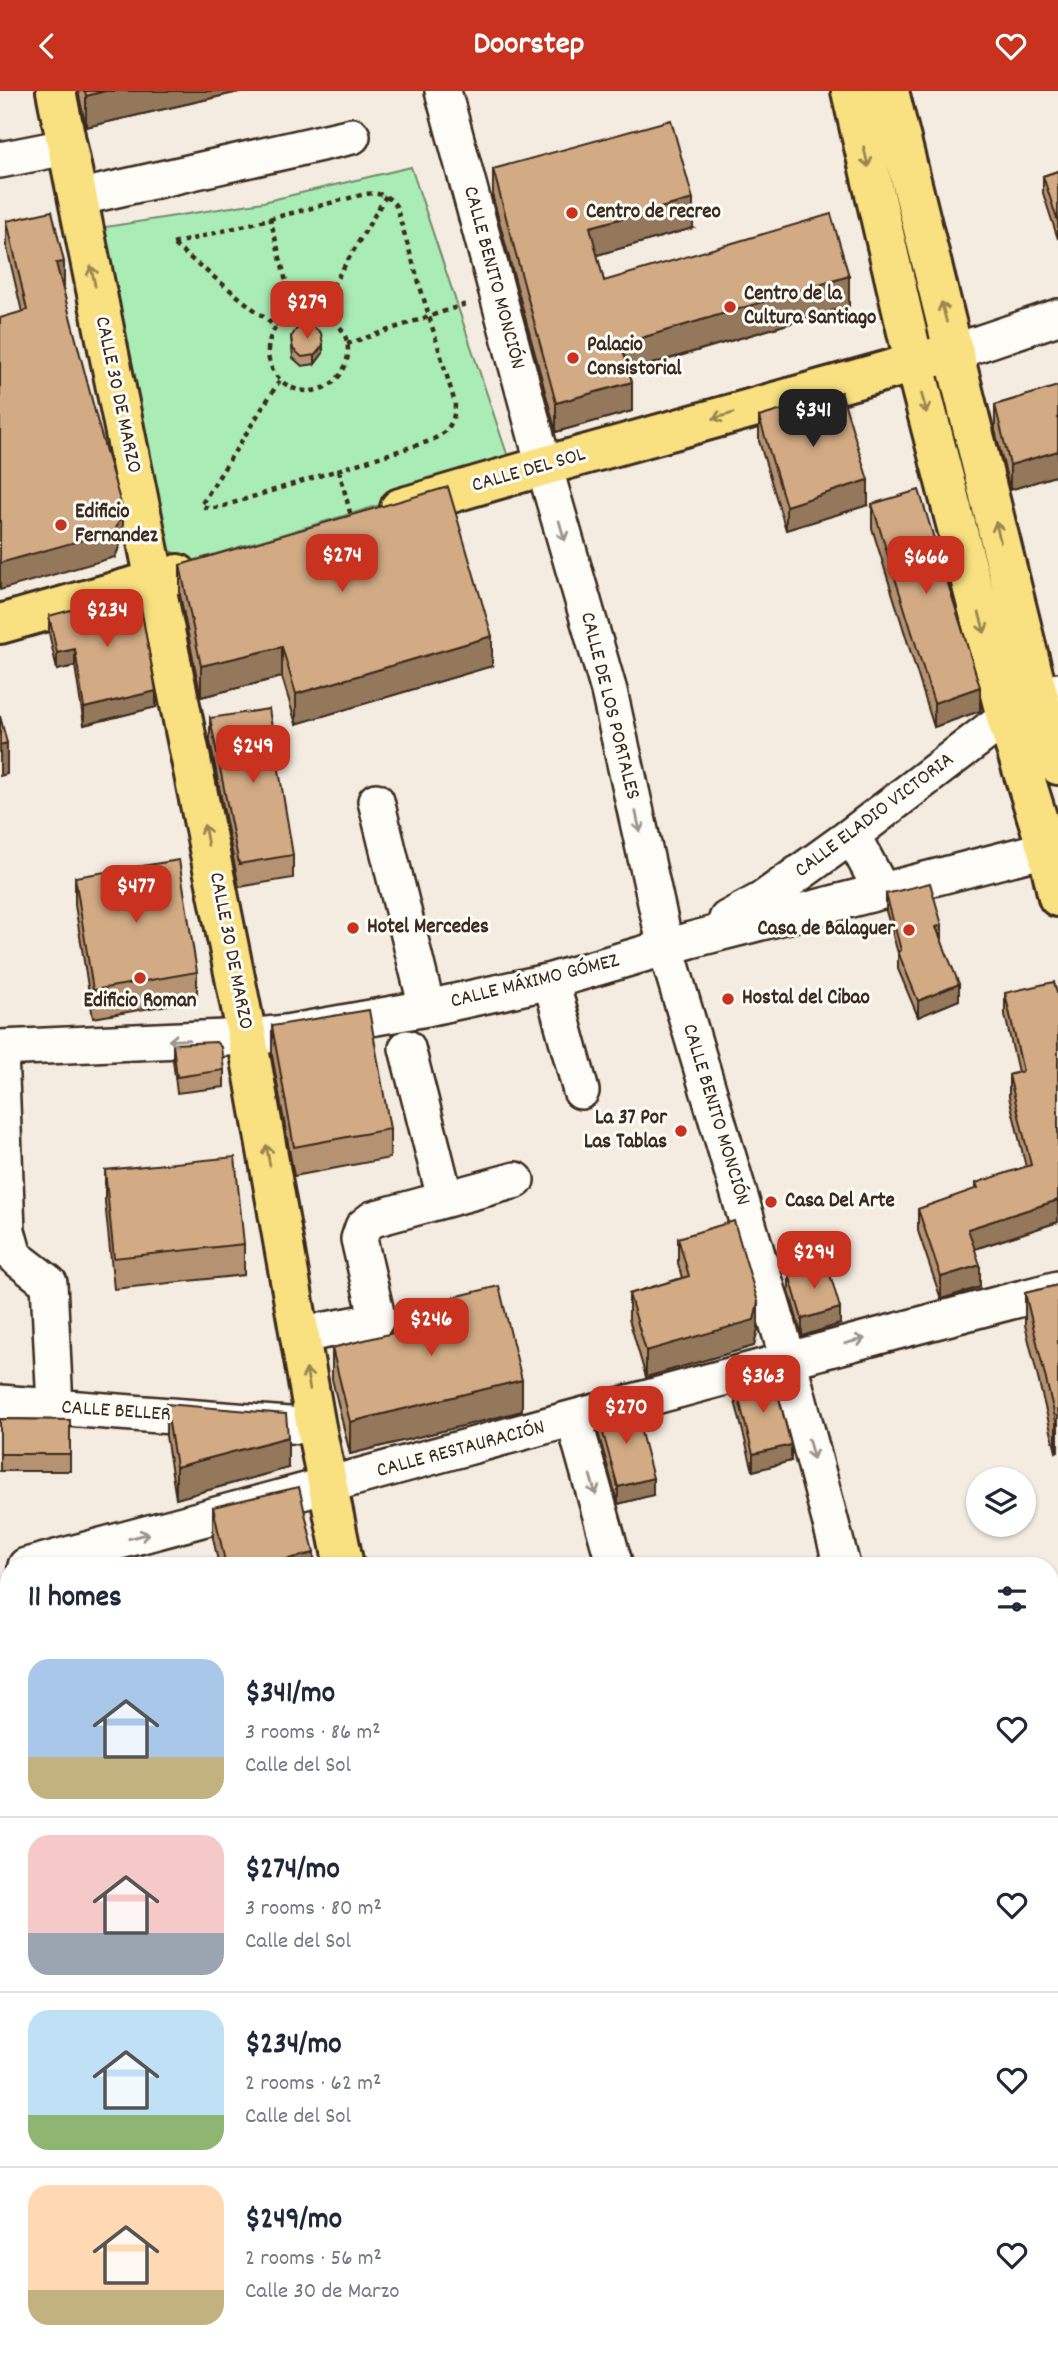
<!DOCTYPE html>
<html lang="en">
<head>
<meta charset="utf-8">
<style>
	:root { --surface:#fff; --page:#f6f6f7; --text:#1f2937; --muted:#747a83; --line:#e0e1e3; --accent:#c8321e }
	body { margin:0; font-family:Dekko,sans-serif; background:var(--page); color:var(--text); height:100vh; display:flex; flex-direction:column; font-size:26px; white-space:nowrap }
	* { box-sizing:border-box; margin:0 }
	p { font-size:23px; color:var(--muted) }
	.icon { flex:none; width:38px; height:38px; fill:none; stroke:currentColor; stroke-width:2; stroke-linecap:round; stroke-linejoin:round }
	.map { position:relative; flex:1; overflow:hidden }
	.sheet { position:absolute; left:0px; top:1466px; width:1059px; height:800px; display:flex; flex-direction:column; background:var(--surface); border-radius:28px 28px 0 0; box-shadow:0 2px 5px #0004 }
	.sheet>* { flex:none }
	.fabs { position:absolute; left:966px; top:1376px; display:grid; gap:14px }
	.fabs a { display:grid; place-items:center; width:70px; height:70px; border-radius:50%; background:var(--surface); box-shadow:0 2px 5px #0004; font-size:35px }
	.price { position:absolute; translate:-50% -60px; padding:0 16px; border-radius:14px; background:var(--accent); color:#fff; font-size:23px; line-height:46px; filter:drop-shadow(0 2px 4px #0008) }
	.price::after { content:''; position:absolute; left:50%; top:42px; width:21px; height:16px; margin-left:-10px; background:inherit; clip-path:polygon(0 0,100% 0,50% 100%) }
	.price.selected { background:#222; color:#fff }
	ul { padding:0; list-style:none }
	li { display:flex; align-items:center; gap:21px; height:175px; padding:0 28px }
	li+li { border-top:2px solid var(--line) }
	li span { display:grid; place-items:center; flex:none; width:196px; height:140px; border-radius:21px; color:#555 }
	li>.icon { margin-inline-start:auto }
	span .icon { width:84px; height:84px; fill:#fffc; stroke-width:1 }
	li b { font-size:30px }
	h2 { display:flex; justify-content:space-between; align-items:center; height:84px; padding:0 28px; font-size:30px }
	header { display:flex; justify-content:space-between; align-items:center; height:91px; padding:0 28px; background:var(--accent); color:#fff; font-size:32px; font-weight:700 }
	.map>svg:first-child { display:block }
	.green { fill:#aaecb6; stroke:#728b6a; stroke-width:2 }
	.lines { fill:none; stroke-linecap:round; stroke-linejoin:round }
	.minor-casing { stroke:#3b2a1e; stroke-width:40 }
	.major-casing { stroke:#3b2a1e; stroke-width:44 }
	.path { stroke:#3b2a1e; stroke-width:4.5; stroke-dasharray:5 5; stroke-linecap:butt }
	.minor { stroke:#fdfcf7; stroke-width:35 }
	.major { stroke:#f9e181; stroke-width:38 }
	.wall { fill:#b59372; stroke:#3b2a1e; stroke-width:2 }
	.shaded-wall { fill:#93785c; stroke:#3b2a1e; stroke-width:2 }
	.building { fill:#d2ab84; stroke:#3b2a1e; stroke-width:2 }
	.oneway { stroke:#9a8650 }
	.oneway2 { stroke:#9c938a }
	.poi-dot { fill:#c8321e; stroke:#fdfcf7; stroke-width:2.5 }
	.labels { text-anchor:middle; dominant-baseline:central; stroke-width:6; stroke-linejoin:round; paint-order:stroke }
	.poi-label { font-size:21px; font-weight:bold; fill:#3b2a1e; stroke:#fdfcf7; text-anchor:start }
	.street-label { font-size:21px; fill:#3b2a1e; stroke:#fdfcf7 }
</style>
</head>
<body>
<header><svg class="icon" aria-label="back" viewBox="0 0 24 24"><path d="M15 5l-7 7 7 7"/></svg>Doorstep<svg class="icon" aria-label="heart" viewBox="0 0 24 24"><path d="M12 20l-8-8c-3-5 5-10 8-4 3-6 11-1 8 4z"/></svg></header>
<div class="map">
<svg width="1058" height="2266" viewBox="0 0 1058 2266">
	<rect width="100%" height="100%" fill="#f4ece0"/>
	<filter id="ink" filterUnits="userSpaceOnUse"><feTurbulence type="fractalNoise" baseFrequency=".0143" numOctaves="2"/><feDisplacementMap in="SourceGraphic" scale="14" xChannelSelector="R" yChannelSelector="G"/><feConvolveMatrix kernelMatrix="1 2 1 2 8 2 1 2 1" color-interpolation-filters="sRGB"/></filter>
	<g filter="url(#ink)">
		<path class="green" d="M411,76l100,299 -319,95 -28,-13 -71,-319 170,-27z"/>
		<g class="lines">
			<g class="minor-casing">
				<path id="minor" d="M443,0l101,375 65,225 57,257 122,411 54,207
					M0,69l66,-13
					M77,107l275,-62
					M954,261l104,-35
					M376,710l51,207
					M852,744l30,56
					M727,828l35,-19 90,-65 154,-118 34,-15 18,-11
					M551,890l30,110
					M0,957l247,-11 39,-4 141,-25 124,-27 140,-41 367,-94
					M407,957l38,150
					M0,961l7,179 7,25 35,27 6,124
					M300,1244l75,-14 2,-4 -18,-78 4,-12 10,-8 143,-39
					M0,1312l316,24
					M574,1329l41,146
					M26,1475c344,-91 687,-188 1032,-277
					M1050,1587l8,-2
					M1050,1706l8,-2
					M0,1943l9,-2
					M1050,2176l8,-1
					M591,2258l7,8
					M1041,2258l2,8"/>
			</g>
			<g class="major-casing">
				<path id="major" d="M56,0l191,946 69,390 28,139
					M851,0l63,271 92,355 41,132 11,48
					M889,0l151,611 18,63
					M400,417l144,-42 410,-114
					M0,533l178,-50
					M497,2258l2,8"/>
			</g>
			<path class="path" d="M270,126l24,97
				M173,153l192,-50c14,-2 23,1 31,12l59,197c0,22 -9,31 -28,39l-197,62c-10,3 -19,7 -29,1l79,-125
				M174,154l102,82
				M268 260a40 40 0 1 1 80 0a40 40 0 1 1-80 0Z
				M317,221l69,-116
				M347,253l122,-41
				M339,379l13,50"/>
			<use href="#minor" class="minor"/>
			<use href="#major" class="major"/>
		</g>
		<path class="wall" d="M78,0h165l-157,36z
			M493,78l200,59 -96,27 7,26 245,25 -220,65 3,40 -76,21 -63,-234z
			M1058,80v68l-15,-46v-17z
			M7,130l57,68h-1l60,249 -8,19 -93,-245 -15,-64z
			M291,246l32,16 -8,11 -13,2 -9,-8z
			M1058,295v89l-48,15 -15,-60v-25z
			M759,326l109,88 -82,25 -27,-89z
			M872,413l108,207 -46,16 -62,-199z
			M180,474l312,101 -196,58 -14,-47 -81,20 -21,-102z
			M49,525l107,91 -72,18 -9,-59 -18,4 -8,-37z
			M210,627l83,137v23l-54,9 -29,-146z
			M75,786l122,95v28l-104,18 -18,-113z
			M886,803l56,48 17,58 -41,17 -20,-48v-16l-12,-42z
			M1005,902l53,229 -83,27 5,38 -39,12 -23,-68v-22l58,-20v-6l50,-16 -17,-70v-22l9,-3 -13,-57z
			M272,935l118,103v29l-96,18 -22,-121z
			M173,953l51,26v17l-47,6 -4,-33z
			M105,1079l139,74v31l-130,14 -9,-87z
			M678,1147l80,90 -4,18 -108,31 -17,-58v-25l53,-16 -4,-15z
			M789,1183l51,50 -38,12 -13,-45z
			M1058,1194v166l-2,1 -31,-127v-32z
			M425,1213l97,107 -172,43 -18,-75v-31l93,-22z
			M735,1293l56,77 -38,10 -18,-70z
			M166,1313l122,64 -112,31 -10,-63z
			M598,1324l55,80 -35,9 -20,-72z
			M0,1328l70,1v51h-70z
			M213,1416l101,59h-95l-6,-28z
			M1058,1715v89l-8,1v-88z
			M618,2258h78l5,8h-82z"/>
		<path class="shaded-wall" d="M105,0h138l-157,36v-31z
			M693,108v29l-103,29v-30z
			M64,171v27l-8,1v-27z
			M849,185v30l-228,67v-29z
			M323,254v8l-8,11v-9z
			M632,291v29l-76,21v-29z
			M1058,360v24l-48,15v-25z
			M868,389v25l-82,25v-24z
			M123,420v27l-8,19 -115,33v-27z
			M492,545v30l-196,58v-30z
			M282,556v30l-81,20v-31z
			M75,558v17l-18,4v-17z
			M980,596v24l-46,16v-24z
			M156,600v16l-72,18v-17z
			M7,652v31l-7,2v-31z
			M942,834v17l-6,-15z
			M959,893v16l-41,17v-16z
			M1058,1109v22l-90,29v-22z
			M980,1174v22l-39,12v-22z
			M758,1211v26l-4,18 -108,31v-26z
			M840,1217v16l-38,12v-17z
			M522,1289v31l-172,43v-32z
			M1058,1329v31l-2,1v-31z
			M288,1346v31l-112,31v-32z
			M791,1354v16l-38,10v-17z
			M653,1387v17l-35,9v-17z
			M314,1462v13h-56z"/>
		<path class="building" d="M85,0h20l-19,5z
			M671,29l22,79 -103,28 14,54 227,-67 18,62 -228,68 11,38 -76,21 -63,-234z
			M1058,80v51l-15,-46z
			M52,120l12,51 -8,1 43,164 24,84 -8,20 -115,32v-245l27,-8 -20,-89z
			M311,234l10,8 2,12 -8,10 -13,2 -9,-8 -2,-12 7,-10z
			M1058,295v65l-48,14 -15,-60z
			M841,301l27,88 -82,26 -27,-89z
			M448,396l44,149 -196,58 -14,-47 -81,19 -21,-101z
			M919,399l61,197 -46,16 -62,-199z
			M125,504l15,7 16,89 -72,17 -9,-59 -18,4 -8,-37z
			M269,618l24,146 -54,9 -29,-146z
			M0,625l7,27 -7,2z
			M179,769l18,112 -104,18 -18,-113z
			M930,792l12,42 -6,2 23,57 -41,17 -20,-49 3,-2 -15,-56z
			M1054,891l4,15v203l-90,29 12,36 -39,12 -23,-68 60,-21 -2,-5 55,-18 -22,-90 14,-4 -18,-78z
			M369,919l21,119 -96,18 -22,-121z
			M216,951l5,5 3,23 -47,7 -4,-33z
			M235,1066l9,87 -130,14 -9,-88z
			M734,1130l24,81 -4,18 -108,31 -17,-57 60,-18 -11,-38z
			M827,1173l13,44 -38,11 -13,-45z
			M1058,1194v135l-2,1 -31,-128z
			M499,1195l23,94 -172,42 -18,-74 98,-24 -5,-20z
			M773,1284l18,70 -38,9 -18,-70z
			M166,1313l120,10 2,23 -112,30z
			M628,1316l1,4 6,-2 18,69 -35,9 -20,-72z
			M0,1328l70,1v34h-70z
			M299,1396l15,66 -56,13h-32l-13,-59z
			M1058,1715v72l-8,1v-71z
			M9,2241v17h8l1,8h-18v-24z
			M401,2258h51l8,8h-105l20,-3 -1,-2z
			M621,2258h75l5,8h-76l-3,-2z"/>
		<defs><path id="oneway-shaft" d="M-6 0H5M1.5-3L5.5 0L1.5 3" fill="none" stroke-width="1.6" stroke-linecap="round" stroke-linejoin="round" transform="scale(1.75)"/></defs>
		<g class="oneway">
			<use href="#oneway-shaft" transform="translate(866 66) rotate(77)"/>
			<use href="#oneway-shaft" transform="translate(93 185) rotate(-102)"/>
			<use href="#oneway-shaft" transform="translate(944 221) rotate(-104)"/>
			<use href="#oneway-shaft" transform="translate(924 312) rotate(75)"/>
			<use href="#oneway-shaft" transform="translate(723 325) rotate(164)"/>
			<use href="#oneway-shaft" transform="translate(998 441) rotate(-104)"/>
			<use href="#oneway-shaft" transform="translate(982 532) rotate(75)"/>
			<use href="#oneway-shaft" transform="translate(206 744) rotate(-101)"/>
			<use href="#oneway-shaft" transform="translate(268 1064) rotate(-100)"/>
			<use href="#oneway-shaft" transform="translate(308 1288) rotate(-100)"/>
		</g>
		<g class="oneway2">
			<use href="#oneway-shaft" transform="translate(562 440) rotate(74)"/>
			<use href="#oneway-shaft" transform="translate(638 731) rotate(78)"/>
			<use href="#oneway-shaft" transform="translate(179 949) rotate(178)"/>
			<use href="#oneway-shaft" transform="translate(855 1250) rotate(-14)"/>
			<use href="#oneway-shaft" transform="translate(811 1358) rotate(75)"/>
			<use href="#oneway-shaft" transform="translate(593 1394) rotate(74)"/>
			<use href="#oneway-shaft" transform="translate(139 1445) rotate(-15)"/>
		</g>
	</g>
	<g class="poi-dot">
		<circle cx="572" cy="122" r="7"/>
		<circle cx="730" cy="216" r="7"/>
		<circle cx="573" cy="267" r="7"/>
		<circle cx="61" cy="434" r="7"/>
		<circle cx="353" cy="837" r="7"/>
		<circle cx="909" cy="839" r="7"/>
		<circle cx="140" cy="887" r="7"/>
		<circle cx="728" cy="908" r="7"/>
		<circle cx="681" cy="1040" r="7"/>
		<circle cx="771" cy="1111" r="7"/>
	</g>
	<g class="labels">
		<g class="poi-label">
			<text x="586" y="122">Centro de recreo</text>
			<text x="744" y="204">Centro de la<tspan x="744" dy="24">Cultura Santiago</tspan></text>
			<text x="587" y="255">Palacio<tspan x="587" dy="24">Consistorial</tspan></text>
			<text x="75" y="422">Edificio<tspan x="75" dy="24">Fernandez</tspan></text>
			<text x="367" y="837">Hotel Mercedes</text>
			<text x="895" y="839" text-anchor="end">Casa de Balaguer</text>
			<text x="742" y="908">Hostal del Cibao</text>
			<text x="140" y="911" text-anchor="middle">Edificio Roman</text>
			<text x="667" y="1028" text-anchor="end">La 37 Por<tspan x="667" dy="24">Las Tablas</tspan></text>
			<text x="785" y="1111">Casa Del Arte</text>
		</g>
		<g class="street-label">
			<text transform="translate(493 187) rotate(75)">CALLE BENITO MONCIÓN</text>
			<text transform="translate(117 304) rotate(78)">CALLE 30 DE MARZO</text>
			<text transform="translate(529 380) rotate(-16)">CALLE DEL SOL</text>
			<text transform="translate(609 615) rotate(76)">CALLE DE LOS PORTALES</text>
			<text transform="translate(875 725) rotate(-37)">CALLE ELADIO VICTORIA</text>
			<text transform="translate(230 860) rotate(79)">CALLE 30 DE MARZO</text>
			<text transform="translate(535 891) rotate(-14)">CALLE MÁXIMO GÓMEZ</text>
			<text transform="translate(715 1024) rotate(73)">CALLE BENITO MONCIÓN</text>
			<text transform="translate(116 1321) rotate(4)">CALLE BELLER</text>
			<text transform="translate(461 1359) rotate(-15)">CALLE RESTAURACIÓN</text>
		</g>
	</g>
</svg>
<div class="fabs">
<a><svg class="icon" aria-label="layers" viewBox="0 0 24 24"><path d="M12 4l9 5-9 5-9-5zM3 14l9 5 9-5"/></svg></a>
</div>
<b class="price" style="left:307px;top:250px">$279</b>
<b class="price selected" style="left:813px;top:358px">$341</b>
<b class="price" style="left:342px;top:503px">$274</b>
<b class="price" style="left:926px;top:505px">$666</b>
<b class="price" style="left:107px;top:558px">$234</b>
<b class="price" style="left:253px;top:694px">$249</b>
<b class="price" style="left:136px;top:834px">$477</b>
<b class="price" style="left:814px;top:1200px">$294</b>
<b class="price" style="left:431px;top:1267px">$246</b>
<b class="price" style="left:763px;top:1324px">$363</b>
<b class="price" style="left:626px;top:1355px">$270</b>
<section class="sheet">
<h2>11 homes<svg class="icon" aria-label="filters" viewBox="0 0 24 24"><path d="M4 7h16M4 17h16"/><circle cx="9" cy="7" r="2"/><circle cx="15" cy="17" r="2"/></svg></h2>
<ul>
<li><span style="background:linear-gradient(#a9c7e8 70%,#c2b280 0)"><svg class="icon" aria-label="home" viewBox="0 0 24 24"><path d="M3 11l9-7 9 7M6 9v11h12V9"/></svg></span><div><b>$341/mo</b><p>3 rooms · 86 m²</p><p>Calle del Sol</p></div><svg class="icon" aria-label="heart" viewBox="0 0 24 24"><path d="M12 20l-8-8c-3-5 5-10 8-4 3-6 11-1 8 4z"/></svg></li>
<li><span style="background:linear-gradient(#f6c9c9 70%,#9aa5b1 0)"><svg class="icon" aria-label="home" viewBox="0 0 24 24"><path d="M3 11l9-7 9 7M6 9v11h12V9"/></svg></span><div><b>$274/mo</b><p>3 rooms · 80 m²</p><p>Calle del Sol</p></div><svg class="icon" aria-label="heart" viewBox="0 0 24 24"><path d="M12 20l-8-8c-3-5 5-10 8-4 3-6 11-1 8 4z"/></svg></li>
<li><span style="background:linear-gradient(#bfe0f5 75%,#8fb573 0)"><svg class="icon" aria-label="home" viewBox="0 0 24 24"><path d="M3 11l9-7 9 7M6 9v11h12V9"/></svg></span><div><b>$234/mo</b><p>2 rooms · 62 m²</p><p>Calle del Sol</p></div><svg class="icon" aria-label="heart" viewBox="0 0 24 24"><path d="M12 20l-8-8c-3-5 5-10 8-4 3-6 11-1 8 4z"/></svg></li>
<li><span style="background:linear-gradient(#ffd9b3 75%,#c2b280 0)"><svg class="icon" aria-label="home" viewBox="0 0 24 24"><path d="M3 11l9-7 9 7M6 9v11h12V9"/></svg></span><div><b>$249/mo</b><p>2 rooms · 56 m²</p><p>Calle 30 de Marzo</p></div><svg class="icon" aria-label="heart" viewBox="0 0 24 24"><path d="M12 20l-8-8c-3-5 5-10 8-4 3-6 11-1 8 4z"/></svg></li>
</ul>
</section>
</div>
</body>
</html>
